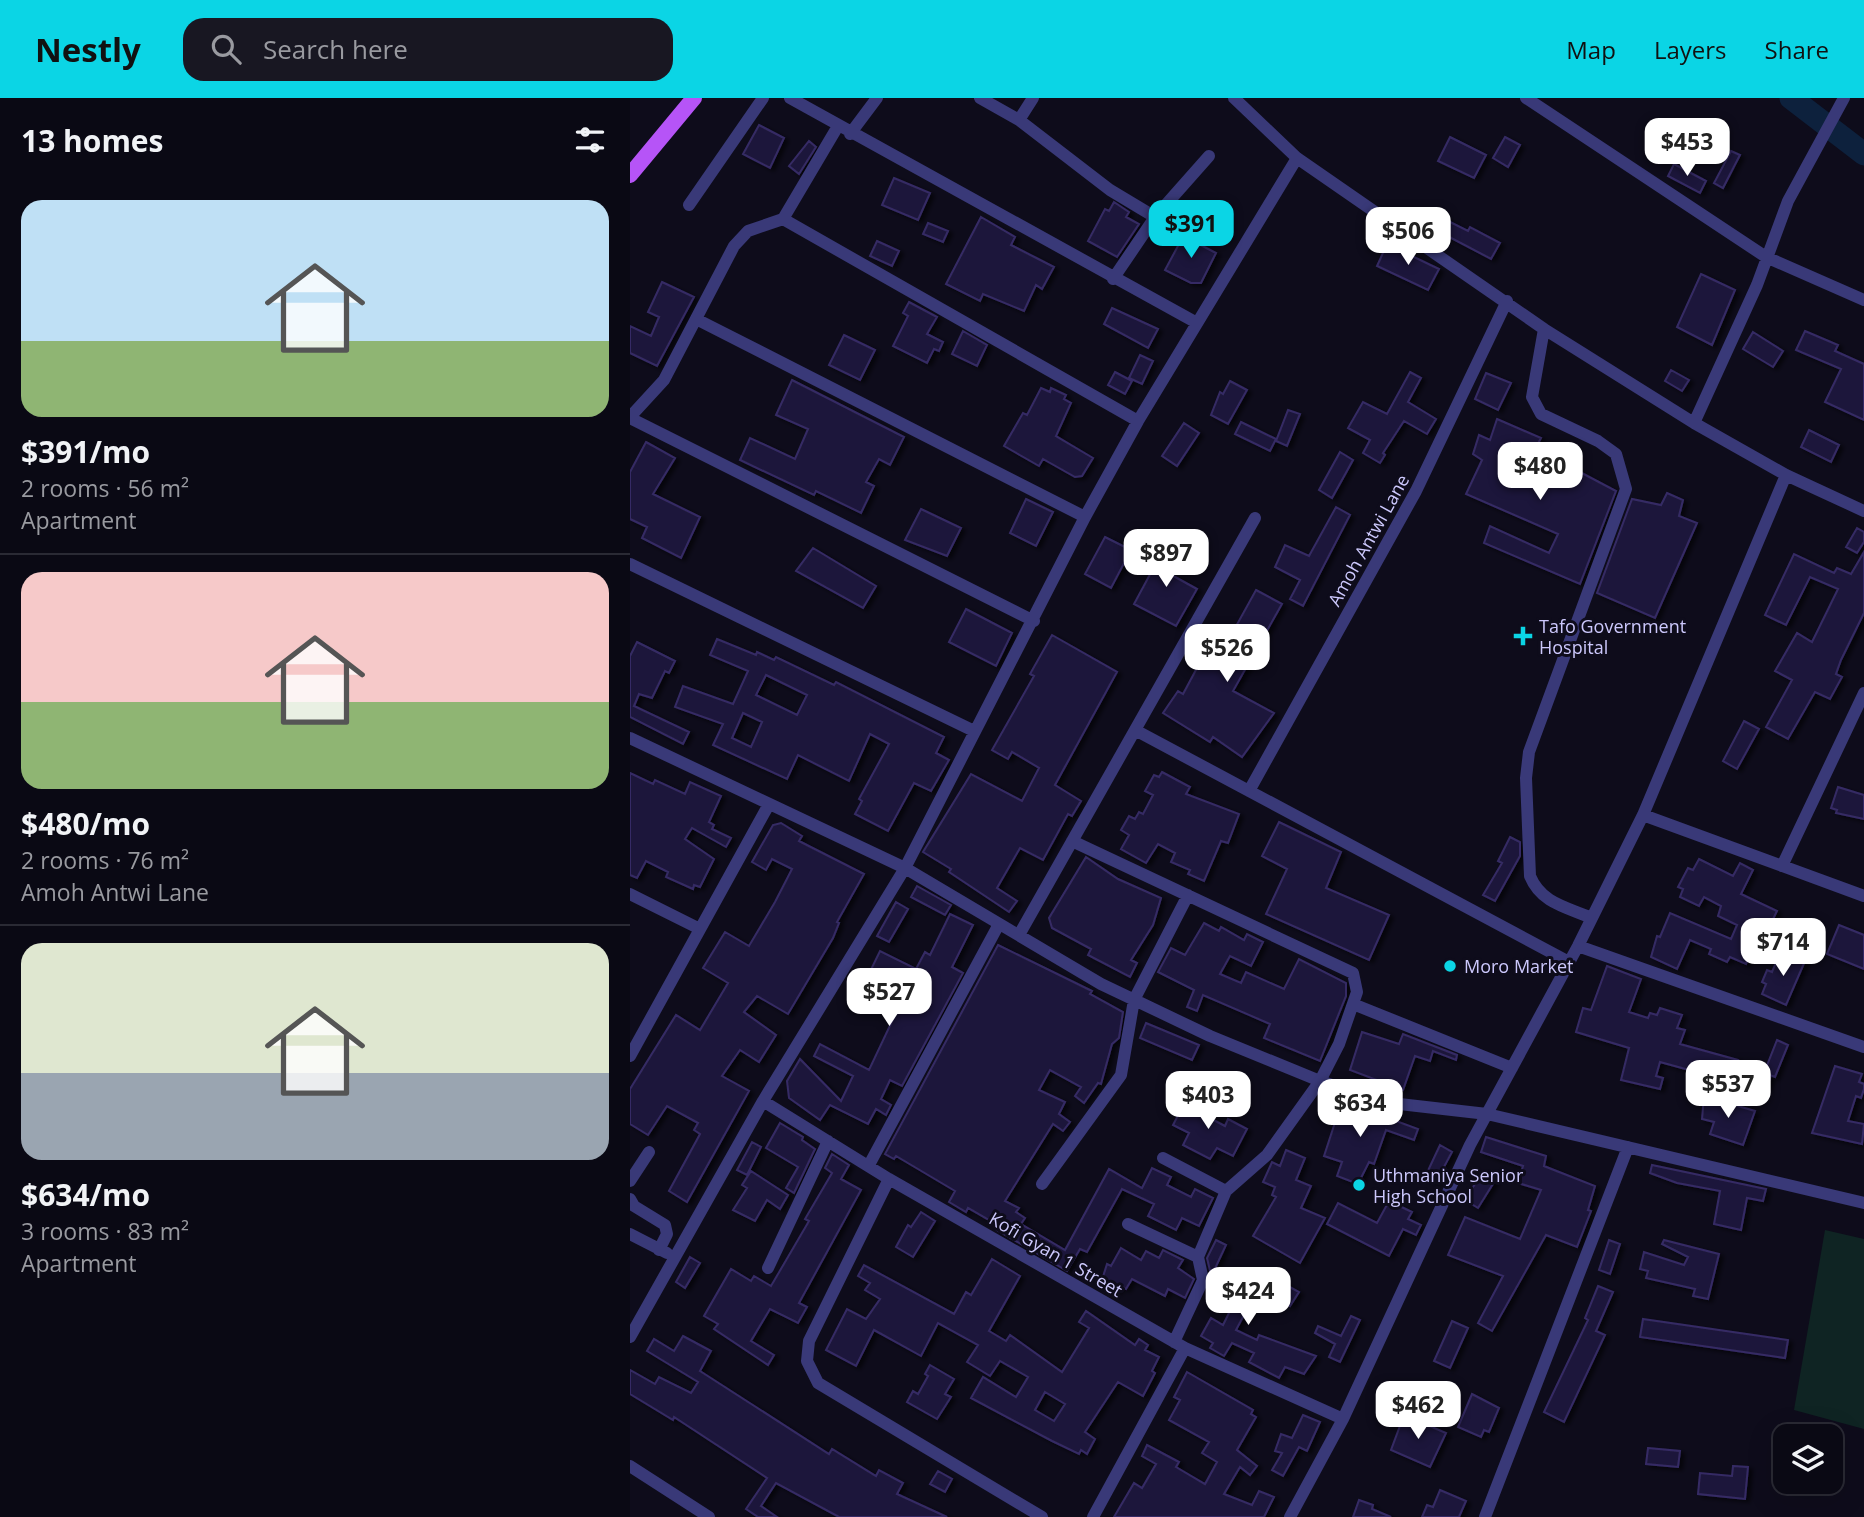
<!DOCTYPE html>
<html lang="en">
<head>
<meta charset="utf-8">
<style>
	:root { --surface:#0a0914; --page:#181722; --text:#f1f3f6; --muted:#999aa0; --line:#2a2a34; --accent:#0bd5e5 }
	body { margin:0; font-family:"Open Sans",sans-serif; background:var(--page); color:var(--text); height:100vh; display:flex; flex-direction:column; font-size:26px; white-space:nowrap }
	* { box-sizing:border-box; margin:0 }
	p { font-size:23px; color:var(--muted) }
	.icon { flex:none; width:38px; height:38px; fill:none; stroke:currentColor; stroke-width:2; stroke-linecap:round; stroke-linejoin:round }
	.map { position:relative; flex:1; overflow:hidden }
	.drawer { display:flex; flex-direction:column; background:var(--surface); width:630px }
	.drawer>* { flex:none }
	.buttons { position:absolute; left:1143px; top:1326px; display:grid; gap:14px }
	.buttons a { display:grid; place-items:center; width:70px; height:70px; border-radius:14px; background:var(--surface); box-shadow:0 7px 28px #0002,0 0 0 2px var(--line); font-size:35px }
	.price { position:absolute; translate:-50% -60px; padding:0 16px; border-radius:14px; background:#fff; color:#222; font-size:23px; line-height:46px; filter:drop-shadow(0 2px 4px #0008) }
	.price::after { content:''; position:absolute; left:50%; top:42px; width:21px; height:16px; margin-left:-10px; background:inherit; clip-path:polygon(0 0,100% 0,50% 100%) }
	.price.current { background:var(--accent); color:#111 }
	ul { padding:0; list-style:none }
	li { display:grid; align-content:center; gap:14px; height:371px; padding:0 21px }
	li+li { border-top:2px solid var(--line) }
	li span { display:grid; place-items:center; height:217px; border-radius:21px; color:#555 }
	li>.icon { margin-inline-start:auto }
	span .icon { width:126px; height:126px; fill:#fffc; stroke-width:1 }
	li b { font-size:30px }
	h2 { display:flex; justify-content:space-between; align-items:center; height:84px; padding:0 21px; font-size:30px }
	header { display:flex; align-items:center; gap:42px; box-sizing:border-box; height:98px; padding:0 35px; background:var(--accent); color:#111 }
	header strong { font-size:33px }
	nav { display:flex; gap:38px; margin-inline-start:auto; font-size:24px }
	.search { width:490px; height:63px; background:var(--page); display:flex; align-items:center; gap:18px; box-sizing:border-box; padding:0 24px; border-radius:21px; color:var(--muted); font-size:26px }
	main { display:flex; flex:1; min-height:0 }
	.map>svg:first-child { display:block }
	.green { fill:#0f2423 }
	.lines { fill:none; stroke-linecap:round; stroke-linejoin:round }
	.river { stroke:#0d213d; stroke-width:23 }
	.building { fill:#1f193b; stroke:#362c65; stroke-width:2; fill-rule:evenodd; filter:url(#shadow) }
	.minor { stroke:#393978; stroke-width:12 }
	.major { stroke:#b654f7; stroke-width:16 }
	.poi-dot { fill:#0bd5e5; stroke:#0e0c1b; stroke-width:2.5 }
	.labels { text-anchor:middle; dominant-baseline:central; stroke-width:6; stroke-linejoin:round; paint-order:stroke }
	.street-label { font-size:18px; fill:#ccc8fc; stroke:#0e0c1b }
	.poi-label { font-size:18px; fill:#ccc8fc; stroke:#0e0c1b; text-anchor:start }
</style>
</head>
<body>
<header>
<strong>Nestly</strong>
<div class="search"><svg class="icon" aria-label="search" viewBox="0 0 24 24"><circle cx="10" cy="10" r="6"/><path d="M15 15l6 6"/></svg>Search here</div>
<nav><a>Map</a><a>Layers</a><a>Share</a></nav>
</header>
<main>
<section class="drawer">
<h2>13 homes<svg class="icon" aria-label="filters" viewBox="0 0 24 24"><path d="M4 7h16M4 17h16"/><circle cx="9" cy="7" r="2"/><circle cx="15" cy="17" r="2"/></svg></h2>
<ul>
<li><span style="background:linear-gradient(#bfe0f5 65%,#8fb573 0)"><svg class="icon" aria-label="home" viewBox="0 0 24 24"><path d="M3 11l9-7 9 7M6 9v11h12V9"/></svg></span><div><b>$391/mo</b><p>2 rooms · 56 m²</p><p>Apartment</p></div></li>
<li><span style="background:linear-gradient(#f6c9c9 60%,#8fb573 0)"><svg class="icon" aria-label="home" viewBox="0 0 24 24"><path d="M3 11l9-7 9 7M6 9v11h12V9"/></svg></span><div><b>$480/mo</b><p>2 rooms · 76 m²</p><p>Amoh Antwi Lane</p></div></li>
<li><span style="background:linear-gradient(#dfe7d0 60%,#9aa5b1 0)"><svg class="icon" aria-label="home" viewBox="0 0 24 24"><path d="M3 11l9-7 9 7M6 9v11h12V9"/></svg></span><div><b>$634/mo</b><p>3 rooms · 83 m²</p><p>Apartment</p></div></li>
</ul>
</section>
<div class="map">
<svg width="1234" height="1419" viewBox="0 0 1234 1419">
	<defs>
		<filter id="shadow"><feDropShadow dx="4" dy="2.5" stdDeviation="2" flood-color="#0009"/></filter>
	</defs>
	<rect width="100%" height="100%" fill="#0e0c1b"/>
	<path class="green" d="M1195,1132l39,9v190l-70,-19z"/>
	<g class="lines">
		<path class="river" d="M1161,0l73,56"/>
	</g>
	<path class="building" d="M129,27l25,13 -14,30 -27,-14z
		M820,39l36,18 -12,23 -36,-17z
		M875,39l15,8 -12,22 -15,-9z
		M179,43l7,6 -17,27 -10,-8z
		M1101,53l9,4 -17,33 -9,-5z
		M1044,66l32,17 -6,12 -32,-17z
		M264,80l36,15 -12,27 -36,-15z
		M484,104l15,10 -3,5 13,7 -22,33 -29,-16 17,-32 4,2z
		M351,119l34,20 -4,8 43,22 -12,22 -6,-4 -12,26 -41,-17 -3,7 -34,-17z
		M810,119l28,14 2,-4 30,16 -9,16 -57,-30z
		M298,125l20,8 -5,11 -20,-8z
		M556,133l10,5 -3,5 23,12 -15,30h-10l-26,-13z
		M247,143l22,10 -7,15 -22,-10z
		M757,146l52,25 -11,21 -51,-24z
		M1071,176l34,16 -23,55 -35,-18z
		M32,184l32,15 -37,69 -27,-13v-27l21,10 8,-19 -11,-5z
		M279,204l28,15 -10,17 16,8 -4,9 -5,-2 -7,14 -34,-17 15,-30 -5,-3z
		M482,210l46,21 -10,19 -44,-24z
		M333,233l24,14 -10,21 -25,-12z
		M1175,233l33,14 -3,6 29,13v56l-39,-18 16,-33 -45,-19z
		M1123,234l30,19 -10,16 -30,-18z
		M214,237l31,15 -15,30 -31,-15z
		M510,257l13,6 -11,23 -13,-6z
		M1041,272l18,10 -7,11 -17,-10z
		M485,274l17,9 -7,13 -17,-9z
		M780,274l11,6 -13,24 28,17 -9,15 -23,-13 -21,32 2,2 -5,8 -17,-10 7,-13 -22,-12 15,-26 24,12z
		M856,275l25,10 -13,27 -23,-11z
		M162,282l112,57 -14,28 -11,-6 -13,23 8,4 -13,27 -45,-22 -2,4 -74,-35 10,-22 45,21 13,-30 -32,-14z
		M600,283l17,9 -19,34 -17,-9 9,-23 3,2z
		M411,290l9,4 1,-4 15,7 -2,4 7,4 -15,33 37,22 -11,18 -7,1 -32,-18 -4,7 -35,-20 19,-33 4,2z
		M658,312l12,4 -13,32 -11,-5z
		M867,321l44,19 -12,22 45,20 4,-9 38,20 -36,93 -96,-41 6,-17 59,27 9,-19 -92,-40 16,-34 -9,-6 6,-19 11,5z
		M611,324l35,17 -6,12 -35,-17z
		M554,325l15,10 -22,33 -15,-10z
		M1179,332l30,15 -8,17 -30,-15z
		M16,344l29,16 -22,36 47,23 -19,41 -39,-20 5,-11 -17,-8v-47z
		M710,354l13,8 -21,38 -13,-8z
		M1037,395l16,7 -4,16 18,7 -42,95 -58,-25 35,-94 29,6z
		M396,401l27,13 -17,34 -26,-13z
		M706,409l14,8 -47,91 -13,-7 10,-19 -25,-13 10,-22 24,11z
		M291,411l40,19 -14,28 -42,-16z
		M1227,430l7,4v10l-7,11 -11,-6z
		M475,439l26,13 -20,38 -26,-14z
		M538,443l14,8 -14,24 29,16 -21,37 -42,-22z
		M183,450l63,38 -13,22 -67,-37z
		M1234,454v61l-23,47 -5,14 6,3 -12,22 -15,-7 -27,47 -22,-12 26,-47 -17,-9 22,-38 15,9 26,-53 -28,-12 -24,48 -21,-10 29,-61 40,19 3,-5 14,6z
		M626,492l26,14 -49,87 41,22 -32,44 -29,-20 -3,5 -47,-29 15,-22 5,3 30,-56 3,1 3,-5 10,5z
		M336,511l46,24 -16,33 -47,-24z
		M422,537l65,37 -62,113 26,16 -9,15 -4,-2 -25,46 -23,-12 -23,40 20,13 -8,11 -60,-40 2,-3 -28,-17 48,-78 51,27 17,-33 -27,-16 -4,7 -16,-9 42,-74 -4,-2z
		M87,541l39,16 1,-3 17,8 2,-3 58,28 2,-3 108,55 -8,16 13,7 -18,31 -17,-8 -26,48 -33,-17 7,-13 -3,-2 30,-55 -19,-10 -21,47 -51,-26 -11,24 -74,-34 10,-21 -48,-17 8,-21 50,18 15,-33 -38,-16zM136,577l41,20 -10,20 -41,-20zM113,615l19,9 -11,25 -19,-9z
		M7,544l38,19 -6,12 -4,-2 -13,27 -13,-4 -5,12 55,26 -6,12 -53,-27v-61z
		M1114,623l15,8 -22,40 -14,-8z
		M532,674l28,15 -4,7 53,20 -11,29 -7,-2 -17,40 -16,-7 2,-4 -19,-8 4,-9 -17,-9 -12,19 -25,-14 8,-14 -8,-5 8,-14 6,3 4,-7 4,2 10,-19 -8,-4 9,-16 5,2z
		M0,675l23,11 2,-4 30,14 5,-12 31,14 -12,26 5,3 -2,4 19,9 -5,9 -34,-19 -7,11 29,20 -14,28 -6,-2 -1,4 -27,-12 2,-5 -22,-11 -9,17 -7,-3z
		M1208,689l26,8v24l-28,-6 1,-3 -6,-2z
		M649,724l62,30 -15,36 63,27 -20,45 -103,-46 21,-45 -25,-13z
		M151,725l21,13 -3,5 65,33 -27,48 2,1 -6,15 -45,76 -31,-18 -13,16 32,23 -17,27 -19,-12 -18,26 27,15 -62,111 -18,-11 31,-57 -6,-4 4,-7 -31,-17 -19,29 -18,-11v-35l46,-74 24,15 28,-47 -25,-15 22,-36 24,14 26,-44 17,-33 -20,-10 -6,11 -14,-8 21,-37z
		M880,739l10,5v14l-25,45 -12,-6 19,-32 -4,-2z
		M456,759l32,22 43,19 -8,27 -22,35 6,3 -7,14 -42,-22 3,-6 -39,-21 -3,-10z
		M1069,761l34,17 7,-13 13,7 -12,24 36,17 -14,29 -6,-3 -11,27 -16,-7 -3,5 -18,-8 2,-5 -21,-9 -13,29 -26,-12 6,-21 3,1 10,-24 61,26 6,-14 -19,-9 3,-10 -17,-9 -5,9 -19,-9 3,-8 -5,-2 10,-19 5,2z
		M287,788l34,19 -6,10 -34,-18z
		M266,804l12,7 -19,33 -12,-6z
		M320,816l23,11 -21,42 11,6 -61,113 -12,-6 -9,19 10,6 -5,10 -10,-6 -8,15 -38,-19 -10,15 -31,-22 -2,-17 13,-22 41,42 12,-25 -39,-20 6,-12 49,26 26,-55 -37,-19 22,-45 36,18 9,-17 5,3z
		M574,825l15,8 2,-4 23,13 3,-6 16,8 -12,24 -21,-10 -10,18 21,9 5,-11 38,17 15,-30 47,24v13l-26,65 -56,-23 6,-14 -67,-29 -6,16 -10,-4 7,-17 -36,-18 13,-24 14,7z
		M1209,827l25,10v34l-37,-15z
		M368,847l94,46 -2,3 33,18 -4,26 -7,6 -11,40 -3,-1 -14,20 -9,-7 6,-9 -31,-17 -11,20 26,12 -6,12 11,8 -7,9 -10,-7 -48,77 14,7 -3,4 9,6 -4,6 44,26 44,-81 33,19 10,-20 19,9 -4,8 24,12 4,-8 18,9 -14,28 -17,-8 -6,12 -28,-14 6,-12 -32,-15 -35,63 -7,-3 -13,22 -70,-41 2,-4 -31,-18 -2,4 -17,-10 6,-11 -59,-35 -2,3 -9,-5z
		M1151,853l24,10 -19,44 -24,-11 4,-10 -4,-2 5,-12 5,2z
		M977,868l34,13 -12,33 19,6 2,-5 7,2 3,-7 22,7 -5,13 8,2 -5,14 58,16 -1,3 6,5 27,10 -4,11 -46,-17 -2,6 -58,-16 -4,14 7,2 -3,11 -39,-9 8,-32 -53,-16 7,-24 8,2z
		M516,925l53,22 -7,15 -52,-22z
		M732,934l37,12 4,-10 54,21 -1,5 -23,-9 -3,10 -15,-5 -12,34 -53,-20z
		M1147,942l11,5 -13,32 -11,-4z
		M1205,968l27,8 -3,8 5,2v5l-3,9 -5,-2 -8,25 16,3 -2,20 -50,-11z
		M1074,998l51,15 -12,34 -33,-11 4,-12 -12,-3z
		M557,1000l16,8 -3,7 25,13 3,-7 19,10 -14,27 -16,-8 -7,11 -27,-14 6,-12 -16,-8z
		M712,1003l76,28 -4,11 -28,-10 -12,34 -5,-2 -11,22 -21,-8 5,-14 -18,-6z
		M150,1025l23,14 -1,3 13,9 -21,44 -8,-5 12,-21 -32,-19z
		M856,1039l60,19 -2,10 51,20 -7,24 3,1 -14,36 -31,-12 -54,96 -14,-8 25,-47 -55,-21 17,-38 55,22 21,-49 -23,-7 5,-17 -42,-14z
		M122,1044l9,5 -14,28 -10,-5z
		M810,1047l12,7 -16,30 -11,-5z
		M656,1052l19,8 -9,22 15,6 -10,22 24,10 -25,45 -47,-27 23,-39 -4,-2 3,-8 -12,-5 9,-20 8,4z
		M202,1056l17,11 -8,14 20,11 -62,113 8,4 -9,16 -28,-14 -19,32 23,14 -6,10 -54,-36 4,-5 -14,-8 27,-47 20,12 3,-5 17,10 38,-65 -4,-2 27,-46 -7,-5z
		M1022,1067l114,24 -3,12 -16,-3 -6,32 -27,-6 6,-33 -43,-8 -27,-10z
		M121,1073l37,24 -8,14 -13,-9 -12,21 -22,-11 14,-22 -5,-3z
		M853,1073l13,8 -18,29 -13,-8z
		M759,1103l23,11 -4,7 13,6 -5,10 -13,-6 -14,27 -62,-32 11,-21 39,20z
		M291,1114l14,9 -22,36 -17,-10 12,-22 3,2z
		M586,1142l10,5 -14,30 30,14 4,-9 13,7 -23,43 21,10 2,-5 57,21 -12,18 -19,-7 -6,11 -30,-16 5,-9 -22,-10 -8,13 -14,-8 3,-5 -12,-7 10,-18 12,7 10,-20 -26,-14 5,-12 -5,-21z
		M979,1142l11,4 -10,30 -11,-4z
		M1034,1142l55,14 -11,45 -15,-3 2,-7 -49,-11 2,-7 -8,-2 4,-17 40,13 4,-8 -26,-13z
		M491,1150l20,12 5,-9 13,7 4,-8 20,10 -5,8 16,11 -9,19 -17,-9 -3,7 -33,-17 -6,10 -5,-3 -4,6 -16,-9 6,-19 4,2z
		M60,1159l10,6 -15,25 -9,-6z
		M362,1161l28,17 -31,55 17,10 4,-6 52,37 27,-44 -10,-6 7,-11 49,34 4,-6 9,6 -3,5 14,7 -7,14 3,2 -12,23 -25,-14 -33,50 10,7 -8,15 -6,-4 -2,4 -27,-13 -81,-43 12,-21 33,20 12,-20 -28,-16 -10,15 -23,-14 11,-17 -40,-22 -17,33 -47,-26 -18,36 -30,-16 21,-41 19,10 14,-20 -15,-9 5,-7 -12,-7 6,-11 90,49 12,-22 5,3zM415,1294l20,12 -11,17 -19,-11z
		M638,1177l31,17 -9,14 -30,-20z
		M968,1188l15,6 -17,39 9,4 -41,87 -20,-10 44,-92 -3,-2z
		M721,1218l9,4 -20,42 -11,-5 6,-13 -20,-11 3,-7 23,10z
		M1013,1221l145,21 -3,18 -145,-21z
		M822,1223l16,7 -18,40 -16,-7z
		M53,1238l28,15 -11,20 129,83 3,-5 44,27 3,-6 24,13 -6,11 50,23h-108l-63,-34 -15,23 16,11h-19l-12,-8 21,-31 -93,-61 -1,3 -43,-26v-24l25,14 4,-7 32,16 7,-11 -51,-31 7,-12 20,12z
		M300,1267l24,14 -9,15 6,3 -14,22 -30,-17 6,-11 5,3 10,-18 -3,-2z
		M557,1274l66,38 -2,4 5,3 -19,33 20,16 -7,9 -10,-8 -16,27 28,11 7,-14 15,6 -10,20h-150l20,-34 8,5 14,-24 -14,-8 5,-11 32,17 -3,5 29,17 12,-22 -15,-9 7,-11 -40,-22 11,-20 -6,-3z
		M842,1296l27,14 -10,24 -5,-2 -3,7 -23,-10z
		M673,1317l17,7 -13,29 -8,-4 -16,29 -11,-6 10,-17 -7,-2 6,-17 11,4z
		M774,1317l42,18 -16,34 -39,-17z
		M1018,1350l32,3 -2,16 -32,-3z
		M1103,1368l15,1 -3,32 -47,-5 2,-21 32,3z
		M308,1373l14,8 -7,13 -15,-8z
		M810,1392l26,11 -7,16h-37l5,-12 6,2z
		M729,1402l14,5 -1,4 19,8h-38z"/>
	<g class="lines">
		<path class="minor" d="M160,0l407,225
			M350,0l39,22 14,-22
			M604,0l63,60 247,171 150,94 92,52 78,36
			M896,0l240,159 98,43
			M389,22l91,70 45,27
			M220,36l27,-36
			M59,107l74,-107
			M153,121l355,202
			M483,181l42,-62 54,-61
			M68,222l387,197
			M914,231l-12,68 9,17 57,27 18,13 10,35 -97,263 -3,26 4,98c11,27 36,31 62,42
			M0,319l34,-37 70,-134 14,-15 35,-12 55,-93
			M0,320l404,203
			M1064,325l63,-138 31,-84 56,-103
			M0,466l344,167
			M505,632l434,232
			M0,640l275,130 196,116 109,52 110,45 62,21 105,12 377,89
			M619,693l167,-300 91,-190
			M1013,717l221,81
			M442,743l281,132 4,19 -18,52 -19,37 -53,74 -41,36 -28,66 5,23 -29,62
			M1152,768l82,-173
			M0,796l70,35
			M389,837l236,-417
			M948,848l286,101
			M723,906l159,64
			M0,958l138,-250
			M133,1003l126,78 296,169 158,71
			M533,1060l63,33
			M239,1067l130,-241
			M259,1081l-80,162 -2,20 11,22 224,134
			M0,1083l19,-29
			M412,1086l79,-109 13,-75 54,-105
			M0,1101l4,7 31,19 2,9 -8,16
			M498,1126l70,33
			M0,1136l37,19
			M138,1170l60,-127
			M0,1239l133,-236 142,-233 180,-351 53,-96 159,-263
			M0,1368l79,51
			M463,1419l92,-169
			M660,1419l53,-98 127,-274 108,-199 65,-131 143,-340
			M855,1419l143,-370"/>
		<path class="major" d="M0,77l64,-77"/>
	</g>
	<g class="poi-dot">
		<path d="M889.5 527.5h7v7h7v7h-7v7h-7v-7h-7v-7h7z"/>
		<circle cx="820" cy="868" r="7"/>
		<circle cx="729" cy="1087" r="7"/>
	</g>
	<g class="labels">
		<g class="street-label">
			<text transform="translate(738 442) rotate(-61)">Amoh Antwi Lane</text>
			<text transform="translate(426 1156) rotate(30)">Kofi Gyan 1 Street</text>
		</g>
		<g class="poi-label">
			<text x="909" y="528">Tafo Government<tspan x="909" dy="21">Hospital</tspan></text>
			<text x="834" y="868">Moro Market</text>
			<text x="743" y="1077">Uthmaniya Senior<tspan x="743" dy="21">High School</tspan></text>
		</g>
	</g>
</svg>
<div class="buttons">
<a><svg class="icon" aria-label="layers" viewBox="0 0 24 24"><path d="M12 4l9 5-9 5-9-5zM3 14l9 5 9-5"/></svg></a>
</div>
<b class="price" style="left:1057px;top:80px">$453</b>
<b class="price current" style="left:561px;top:162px">$391</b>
<b class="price" style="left:778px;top:169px">$506</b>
<b class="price" style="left:910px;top:404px">$480</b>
<b class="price" style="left:536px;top:491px">$897</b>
<b class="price" style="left:597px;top:586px">$526</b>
<b class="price" style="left:1153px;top:880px">$714</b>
<b class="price" style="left:259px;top:930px">$527</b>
<b class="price" style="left:1098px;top:1022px">$537</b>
<b class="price" style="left:578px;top:1033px">$403</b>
<b class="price" style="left:730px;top:1041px">$634</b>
<b class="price" style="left:618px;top:1229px">$424</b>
<b class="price" style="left:788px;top:1343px">$462</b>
</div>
</main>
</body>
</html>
